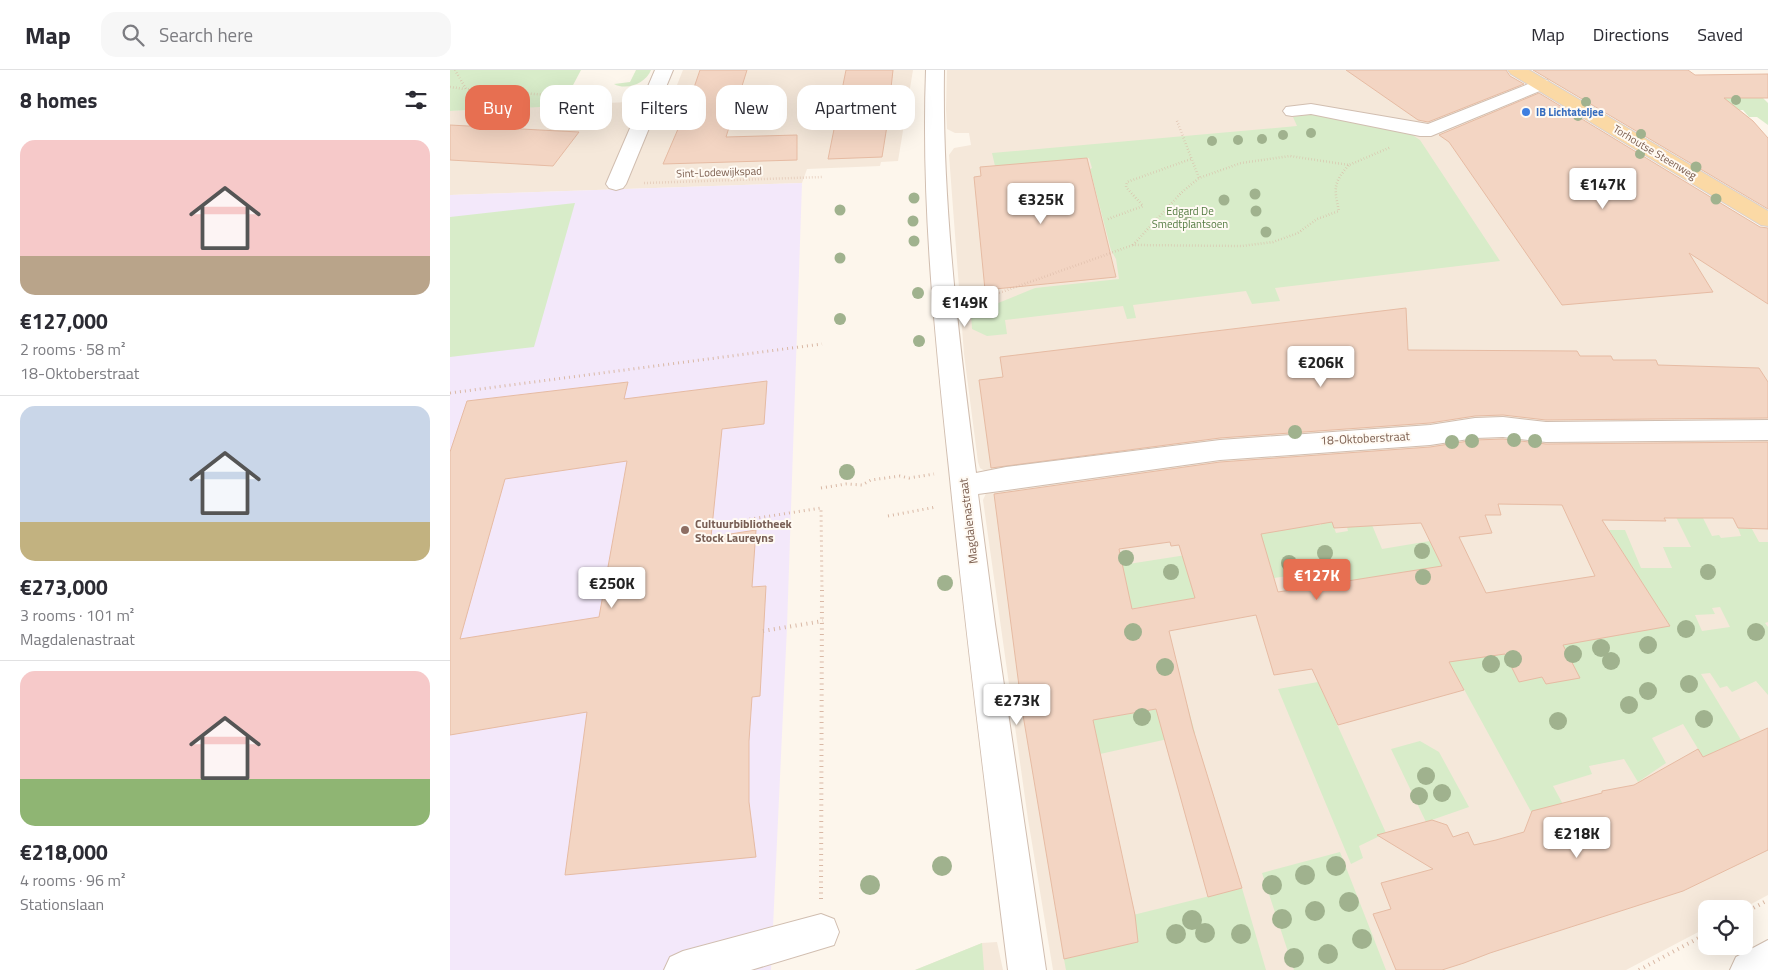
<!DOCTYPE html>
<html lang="en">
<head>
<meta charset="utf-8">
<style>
	:root { --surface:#fff; --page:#f7f7f7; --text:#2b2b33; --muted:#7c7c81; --line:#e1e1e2; --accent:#e76f51 }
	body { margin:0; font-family:"Titillium Web",sans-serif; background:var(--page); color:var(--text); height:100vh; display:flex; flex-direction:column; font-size:19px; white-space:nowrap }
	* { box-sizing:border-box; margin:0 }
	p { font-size:16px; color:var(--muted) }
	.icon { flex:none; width:28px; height:28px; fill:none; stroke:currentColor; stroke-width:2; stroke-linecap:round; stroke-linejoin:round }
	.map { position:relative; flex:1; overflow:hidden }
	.sheet { display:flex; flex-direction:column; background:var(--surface); width:450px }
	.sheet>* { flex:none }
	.hud { position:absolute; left:15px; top:15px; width:475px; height:45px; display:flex; gap:10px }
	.controls { position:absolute; left:1248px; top:830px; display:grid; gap:10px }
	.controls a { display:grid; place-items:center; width:55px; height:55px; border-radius:10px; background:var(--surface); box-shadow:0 5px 20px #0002; font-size:25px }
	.price { position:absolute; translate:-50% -42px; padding:0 11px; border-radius:5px; background:#fff; color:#222; font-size:16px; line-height:32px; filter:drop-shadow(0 1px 2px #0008) }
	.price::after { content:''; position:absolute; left:50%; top:30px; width:15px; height:11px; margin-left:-8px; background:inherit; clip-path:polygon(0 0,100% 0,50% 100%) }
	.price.current { background:var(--accent); color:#fff }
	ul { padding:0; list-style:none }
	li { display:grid; align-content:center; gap:10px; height:265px; padding:0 20px }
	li+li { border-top:1px solid var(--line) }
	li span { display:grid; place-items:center; height:155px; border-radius:15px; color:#555 }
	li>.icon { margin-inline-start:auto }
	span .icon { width:90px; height:90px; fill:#fffc; stroke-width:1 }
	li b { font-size:21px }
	h2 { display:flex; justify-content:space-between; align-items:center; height:60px; padding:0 20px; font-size:21px }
	.pill { padding:0 18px; border-radius:15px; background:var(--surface); box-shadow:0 5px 20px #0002; font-size:18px; line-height:45px }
	.pill.current { background:var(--accent); color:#fff }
	header { display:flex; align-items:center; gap:30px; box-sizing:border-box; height:70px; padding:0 25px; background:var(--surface); border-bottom:1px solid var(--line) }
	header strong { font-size:24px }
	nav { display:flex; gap:28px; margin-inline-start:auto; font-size:18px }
	.search { width:350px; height:45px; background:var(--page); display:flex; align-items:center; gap:12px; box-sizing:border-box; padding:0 18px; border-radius:15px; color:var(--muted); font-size:19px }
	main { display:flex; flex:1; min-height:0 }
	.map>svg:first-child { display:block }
	.residential { fill:#f5e8da }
	.education { fill:#f3e8fa }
	.green { fill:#d8ecc9; fill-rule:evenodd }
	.building { fill:#f3d5c3; stroke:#e6bba3; fill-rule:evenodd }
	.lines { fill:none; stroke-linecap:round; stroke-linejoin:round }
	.minor-casing { stroke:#d1beb0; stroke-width:2 }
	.major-casing { stroke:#dad1cd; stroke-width:2 }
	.path-far2 { stroke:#d9b8a5; stroke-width:2.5; stroke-dasharray:0.5 2.5; stroke-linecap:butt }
	.path-far1 { stroke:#d9b8a5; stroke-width:3; stroke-dasharray:1 4; stroke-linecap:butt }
	.path { stroke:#d9b8a5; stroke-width:4; stroke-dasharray:1 4.5; stroke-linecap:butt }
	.minor { fill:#fff; fill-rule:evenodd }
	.major { fill:#fbd9a5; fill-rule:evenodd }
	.tree { fill:#a0b28e }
	.shop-dot { fill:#3f7fe0; stroke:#fffaf3; stroke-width:2 }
	.education-dot { fill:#8d6e63; stroke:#fffaf3; stroke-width:2 }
	.labels { text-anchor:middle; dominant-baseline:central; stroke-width:4; stroke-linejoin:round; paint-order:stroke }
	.far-shop-label { font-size:11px; font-weight:bold; fill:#366cbe; stroke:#fffaf3; text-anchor:start }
	.far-street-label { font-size:11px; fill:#7a5c4d; stroke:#fffaf3 }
	.far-park-label { font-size:11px; fill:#537a41; stroke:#fffaf3 }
	.street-label { font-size:12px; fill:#7a5c4d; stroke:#fffaf3 }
	.education-label { font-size:12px; font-weight:bold; fill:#785e54; stroke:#fffaf3; text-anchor:start }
</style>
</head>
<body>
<header>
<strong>Map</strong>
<div class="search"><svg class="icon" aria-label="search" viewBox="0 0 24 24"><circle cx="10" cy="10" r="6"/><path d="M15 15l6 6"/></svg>Search here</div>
<nav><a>Map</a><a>Directions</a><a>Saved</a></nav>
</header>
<main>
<section class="sheet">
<h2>8 homes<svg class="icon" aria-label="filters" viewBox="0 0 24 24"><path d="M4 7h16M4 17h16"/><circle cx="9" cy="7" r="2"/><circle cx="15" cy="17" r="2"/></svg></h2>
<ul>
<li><span style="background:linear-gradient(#f6c9c9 75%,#b9a48a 0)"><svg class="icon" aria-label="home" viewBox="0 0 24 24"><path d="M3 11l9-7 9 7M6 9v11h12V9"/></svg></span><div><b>€127,000</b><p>2 rooms · 58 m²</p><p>18-Oktoberstraat</p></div></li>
<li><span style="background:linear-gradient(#c9d6e8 75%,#c2b280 0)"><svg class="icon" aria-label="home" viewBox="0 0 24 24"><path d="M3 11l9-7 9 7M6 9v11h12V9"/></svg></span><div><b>€273,000</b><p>3 rooms · 101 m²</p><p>Magdalenastraat</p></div></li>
<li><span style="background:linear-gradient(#f6c9c9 70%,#8fb573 0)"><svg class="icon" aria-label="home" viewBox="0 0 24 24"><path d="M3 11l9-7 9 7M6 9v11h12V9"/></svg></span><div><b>€218,000</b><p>4 rooms · 96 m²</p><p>Stationslaan</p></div></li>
</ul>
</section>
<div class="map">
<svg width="1318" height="900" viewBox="0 0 1318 900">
	<rect width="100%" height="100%" fill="#fdf6ec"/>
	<path class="residential" d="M233,0h230l-15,91 -17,1 -1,4 -73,3 -5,14 -352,12v-84l177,-9 42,3z
		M497,0h549l24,14 1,4 15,7 232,139v661l-26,14h-36v19l-80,42h-573l-25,-151 -45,-319 4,-9 -2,-20 -5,-3 -2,-6 -14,-108 -15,-199 5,-7 17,-3 -2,-12h-14l-8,-4 -1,-20z
		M547,872l6,28h-88l67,-27z"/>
	<path class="education" d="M352,113l-15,444 -16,343h-321v-775z"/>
	<path class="green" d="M0,0h131l-19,36 -112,5z
		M186,0h15c-5,13 -24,21 -37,14l16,-2z
		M1274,28h39l5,5v22l-11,-8h-8l-6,-7h-5z
		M862,44l99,20 9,6 80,121 -225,27 5,13 -28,3 -6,-13 -113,14 3,13 -9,1 -4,-13 -118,14 2,14 -20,2 -15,-7 -1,-15 64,-26 84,-9 -3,-20 -5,-9 -21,-81 2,-1 -3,-10 -94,8 -3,-13 305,-27 -4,-9z
		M125,133l-41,144 -84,10v-140z
		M880,447l6,16 12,-2 -1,-4 25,-2 10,24 48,-8 56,116 42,-6 141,-25 -60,-96h16l16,38h31l-9,-21h28l-15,-30 27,1 9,18 7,-1 2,3 20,-2 -3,-8 14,1 7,13h9v80l-3,1 3,4v68l-12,-14 -24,11 -5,-6 -7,2 -10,-15 -9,1 40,66 -38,17 -20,-33 -31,14 14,25 -28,19 -14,-23 -35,7 3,8 -39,12 12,22 -31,9 -86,-157 -44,-88 -68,11 -6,-13 -56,8 -4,-14 -16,2 -1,-36 68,-5 -2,-7zM1270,537l10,20 -28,4 -7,-16 20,-1 -3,-6z
		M749,483l-14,10 10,35 -84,14 16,-26 -5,-21z
		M868,612l68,151 -27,13 4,12 -12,6 -73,-175z
		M737,634l8,29 -95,21 -7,-34z
		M970,671l19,11 30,55 -43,15 -35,-73z
		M890,782l46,118h-92l-32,-97z
		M792,818l24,82h-200l-2,-11 74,-17 -5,-27z
		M532,873l2,27h-69z"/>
	<path class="building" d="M250,0h47l-21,67 71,-2v25l-134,4 24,-56z
		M396,0h47l-2,18h2l-11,69 -54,2z
		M896,0h160l4,6 14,8 -96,38 -10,-2z
		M1083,0h155l7,5 73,-1v24h-44l29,23 15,17v71z
		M1089,23l221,134 8,1v76l-79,-51 24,39 -151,13 -113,-163 -10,-7z
		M0,55l90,5 39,2 -26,34 -103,-6z
		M637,88l29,119 -131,13 -11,-113 7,-1 -1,-9z
		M956,238l2,42 169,1 3,5h31l2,4h43l2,5 101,3 9,14v36l-222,2 -43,-5 -28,1 -45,7 -210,15 -229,30 -12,-88 24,-3 -3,-20z
		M317,311l-3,43 -42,5 -11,108 45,-7 -4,57 14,-1 -6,110 -8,1 -3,44v61l7,55 -191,18 22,-163 -137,23v-283l17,-51 161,-19 -4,17zM177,391l-28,156 -139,22 45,-160z
		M1053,369l43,5 222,-2v87l-30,-1 -5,-10h-69l2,3 -64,-1 68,106 -107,19 17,33 -34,6 -4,-7 -23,5 -14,-28 -56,8 15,28 -126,35 -26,-56 -38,6 -18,-60 -87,16 24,98 49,159 -34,9 -52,-188 -63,11 42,195 3,27 -74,17 -42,-250 -28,-215 226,-32 210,-15 45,-7zM1048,434l64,1 33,71 -109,17 -27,-56 33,-4 -7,-18h16zM882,452l2,6 87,-5 21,43 -164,26 -17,-58zM720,472l1,4 8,-1 16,53 -63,11 -13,-60z
		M1318,658v122l-85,41 -193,62 -26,10 -22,7h-46l-23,-56 18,-5 -10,-26 52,-14 -56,-34 55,-15 15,5 6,12 15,-5 6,13 22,-5 28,-8 8,-21 70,-18v-2l32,-6 64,-36 5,8z"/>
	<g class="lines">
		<g class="minor-casing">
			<path id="minor" d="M205,0h18l-47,114 -3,4 -7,2 -7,-2 -3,-4z
				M476,0h18c-2,135 15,270 32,403l30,-6 214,-27 210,-15 45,-7 28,-1 43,5 222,-2v20l-222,2 -43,-5 -28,1 -45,7 -210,15 -242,34 17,130 51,346h-38c-21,-167 -42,-334 -59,-501 -14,-132 -28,-266 -23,-399z
				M1091,9l6,1 3,4 -3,4 -116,48h-11l-109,-22 -19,2 -6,-1 -3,-4 3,-4 25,-3 117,20z
				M371,844l13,5 5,13 -5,13 -83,25h-87l6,-13 13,-6z
				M1318,870v30h-38l6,-13z"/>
		</g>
		<g class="major-casing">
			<path id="major" d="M1058,0h21l239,141v15l-7,-1 -250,-151z"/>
		</g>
		<path class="path-far2" d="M5,0l11,19 83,6 50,-3
			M0,17l15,2
			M727,51l22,57
			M194,113l179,-6
			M658,149l35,-13 -17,-19 1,-5 64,-23
			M683,175l48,-52 18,-15 42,-15 49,-7 59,9 42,-18
			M538,227l145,-52 109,1 31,-4 25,-9 19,-14 22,-8c-5,-23 -6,-28 10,-46"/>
		<path class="path-far1" d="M522,233l19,-7
			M0,323l372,-49
			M371,418l25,-4 16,1 9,-5 29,-4 9,2 25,-4
			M438,446l48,-9
			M250,457l121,-19 1,83"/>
		<path class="path" d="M313,561l60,-10
			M371,829l1,-309
			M1294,843l24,-13
			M1189,900l67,-36"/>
		<use href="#minor" class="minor"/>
		<use href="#major" class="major"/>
	</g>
	<g class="tree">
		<circle cx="1286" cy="30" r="5"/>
		<circle cx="210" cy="32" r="5"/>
		<circle cx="1136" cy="32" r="5"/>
		<circle cx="1128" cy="46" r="5"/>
		<circle cx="861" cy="63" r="5"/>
		<circle cx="1191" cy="64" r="5"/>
		<circle cx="833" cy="65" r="5"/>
		<circle cx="812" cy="69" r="5"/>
		<circle cx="788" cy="70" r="5"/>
		<circle cx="762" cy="71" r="5"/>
		<circle cx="1190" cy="84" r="5"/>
		<circle cx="1246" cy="97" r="5.5"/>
		<circle cx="805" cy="124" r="5.5"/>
		<circle cx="464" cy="128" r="5.5"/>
		<circle cx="1266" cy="129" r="5.5"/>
		<circle cx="774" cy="130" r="5.5"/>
		<circle cx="390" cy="140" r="5.5"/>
		<circle cx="806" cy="141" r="5.5"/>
		<circle cx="736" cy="147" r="5.5"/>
		<circle cx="463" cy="151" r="5.5"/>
		<circle cx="816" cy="162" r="5.5"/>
		<circle cx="464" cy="171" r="5.5"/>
		<circle cx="390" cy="188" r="5.5"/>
		<circle cx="468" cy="223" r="6"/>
		<circle cx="390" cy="249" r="6"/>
		<circle cx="469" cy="271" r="6"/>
		<circle cx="845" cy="362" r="7"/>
		<circle cx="1064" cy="370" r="7"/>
		<circle cx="1022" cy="371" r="7"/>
		<circle cx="1085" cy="371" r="7"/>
		<circle cx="1002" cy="372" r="7"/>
		<circle cx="397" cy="402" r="8"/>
		<circle cx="972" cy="481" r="8"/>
		<circle cx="875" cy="483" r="8"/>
		<circle cx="676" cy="488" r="8"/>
		<circle cx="839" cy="493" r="8"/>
		<circle cx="721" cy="502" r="8"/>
		<circle cx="1258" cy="502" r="8"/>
		<circle cx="973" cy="507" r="8"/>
		<circle cx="495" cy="513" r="8"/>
		<circle cx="1236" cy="559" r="9"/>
		<circle cx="683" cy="562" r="9"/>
		<circle cx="1306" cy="562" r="9"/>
		<circle cx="1198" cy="575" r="9"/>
		<circle cx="1151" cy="578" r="9"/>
		<circle cx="1123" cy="584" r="9"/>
		<circle cx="1063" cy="589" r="9"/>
		<circle cx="1161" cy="591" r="9"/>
		<circle cx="1041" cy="594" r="9"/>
		<circle cx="715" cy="597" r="9"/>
		<circle cx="1239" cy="614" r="9"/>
		<circle cx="1198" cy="621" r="9"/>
		<circle cx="1179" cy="635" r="9"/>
		<circle cx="692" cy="647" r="9"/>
		<circle cx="1254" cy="649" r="9"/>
		<circle cx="1108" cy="651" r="9"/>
		<circle cx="976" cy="706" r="9"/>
		<circle cx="992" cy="723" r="9"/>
		<circle cx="969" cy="726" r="9"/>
		<circle cx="492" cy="796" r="10"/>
		<circle cx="886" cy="796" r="10"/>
		<circle cx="855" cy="805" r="10"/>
		<circle cx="420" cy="815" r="10"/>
		<circle cx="822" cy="815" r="10"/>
		<circle cx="899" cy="832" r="10"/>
		<circle cx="865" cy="841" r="10"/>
		<circle cx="832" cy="849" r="10"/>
		<circle cx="742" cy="850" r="10"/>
		<circle cx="755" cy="863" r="10"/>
		<circle cx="726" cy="864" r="10"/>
		<circle cx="791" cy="864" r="10"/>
		<circle cx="912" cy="869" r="10"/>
		<circle cx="878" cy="884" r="10"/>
		<circle cx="844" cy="888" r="10"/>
	</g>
	<circle class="shop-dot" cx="1076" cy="42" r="5"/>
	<circle class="education-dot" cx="235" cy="460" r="5"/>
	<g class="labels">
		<g class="far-shop-label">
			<text x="1086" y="42">IB Lichtateljee</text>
		</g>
		<g class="far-street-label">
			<text transform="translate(1205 82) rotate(31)">Torhoutse Steenweg</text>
			<text transform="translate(269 102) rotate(-2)">Sint-Lodewijkspad</text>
		</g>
		<g class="far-park-label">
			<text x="740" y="141">Edgard De<tspan x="740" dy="13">Smedtplantsoen</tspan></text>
		</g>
		<g class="street-label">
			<text transform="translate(915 368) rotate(-3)">18-Oktoberstraat</text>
			<text transform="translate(518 451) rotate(-97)">Magdalenastraat</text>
		</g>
		<g class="education-label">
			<text x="245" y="453">Cultuurbibliotheek<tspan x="245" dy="14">Stock Laureyns</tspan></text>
		</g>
	</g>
</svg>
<div class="controls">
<a><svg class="icon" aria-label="locate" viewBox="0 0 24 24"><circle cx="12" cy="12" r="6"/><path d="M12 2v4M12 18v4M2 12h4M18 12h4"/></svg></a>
</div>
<b class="price" style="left:1153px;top:140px">€147K</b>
<b class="price" style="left:591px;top:155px">€325K</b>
<b class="price" style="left:515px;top:258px">€149K</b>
<b class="price" style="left:871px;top:318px">€206K</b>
<b class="price current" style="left:867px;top:531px">€127K</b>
<b class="price" style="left:162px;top:539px">€250K</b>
<b class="price" style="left:567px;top:656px">€273K</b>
<b class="price" style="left:1127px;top:789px">€218K</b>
<div class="hud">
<a class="pill current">Buy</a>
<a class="pill">Rent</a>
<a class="pill">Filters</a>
<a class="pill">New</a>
<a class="pill">Apartment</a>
</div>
</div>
</main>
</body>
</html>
